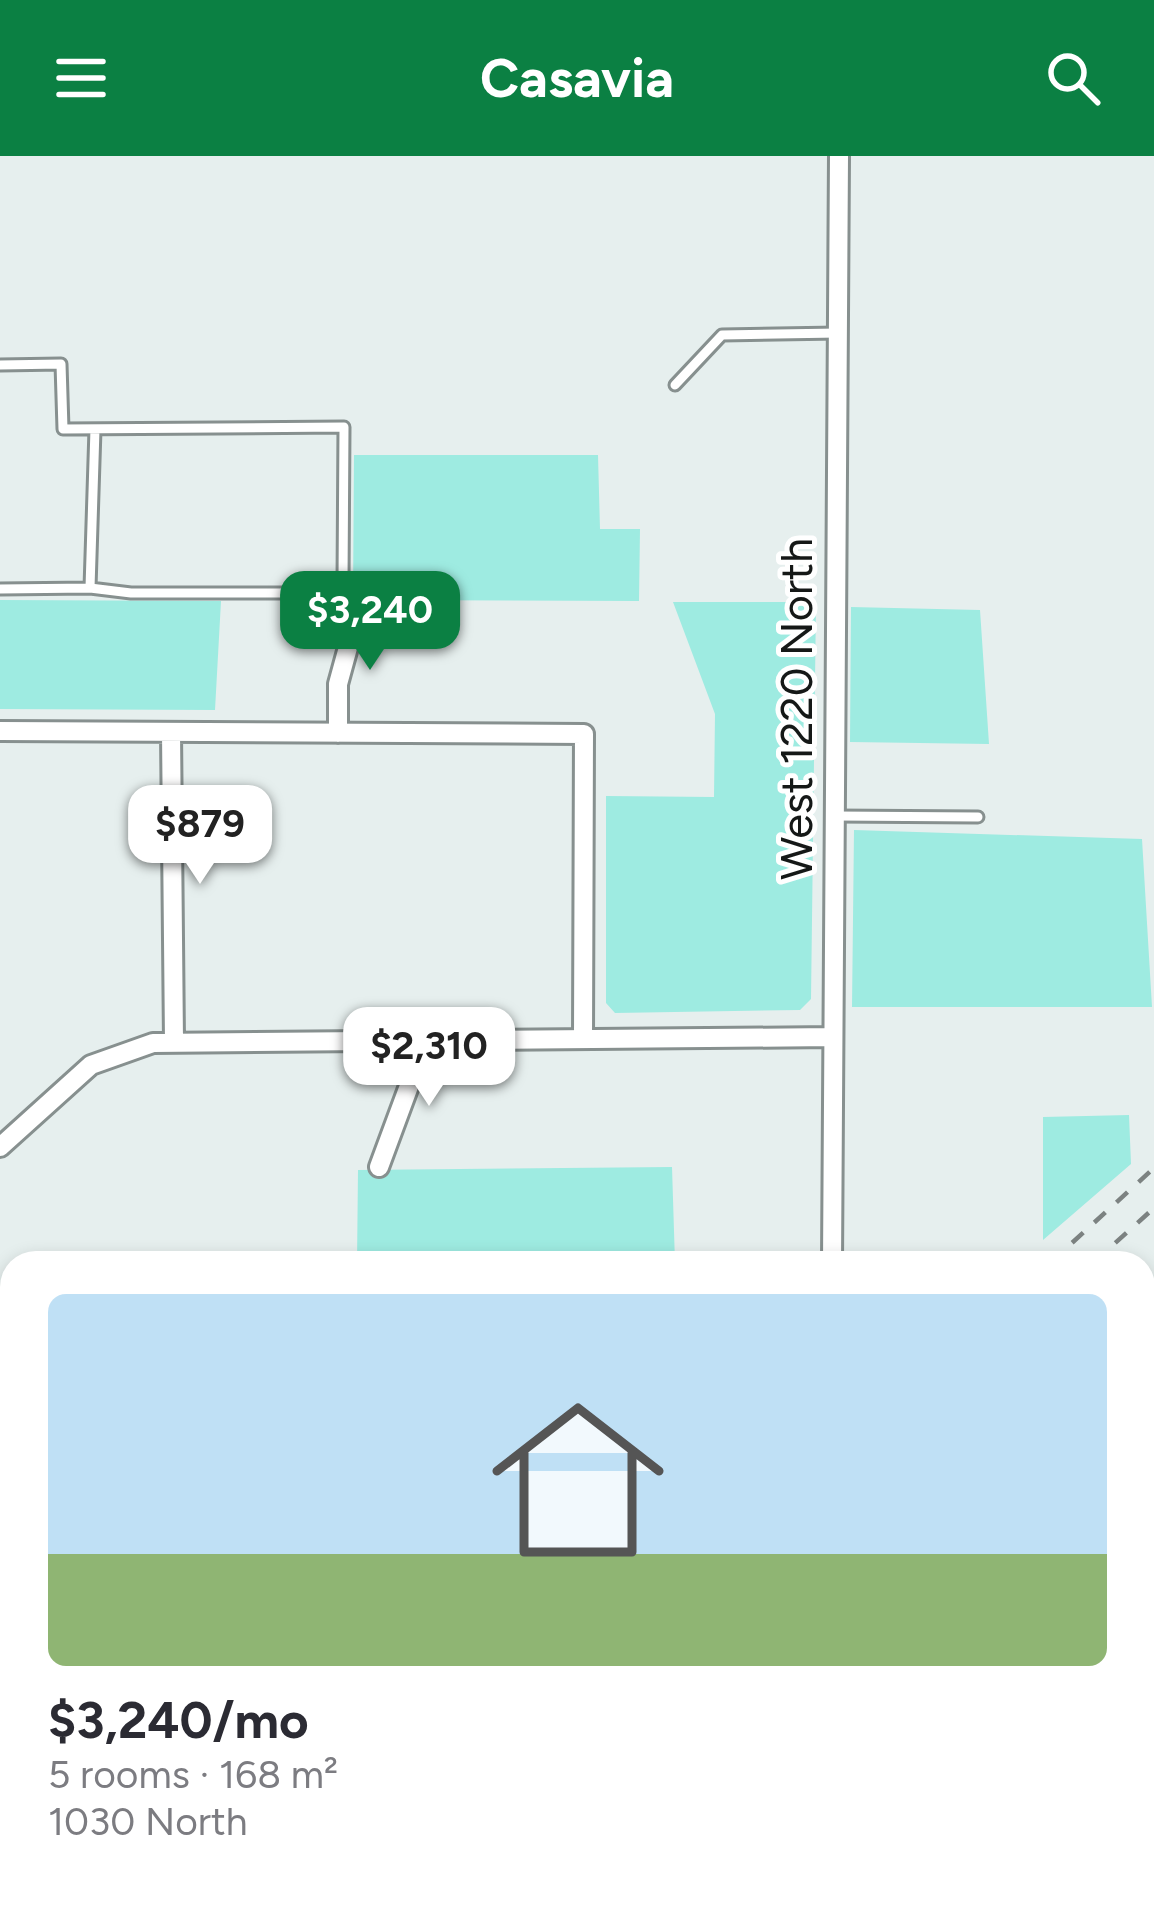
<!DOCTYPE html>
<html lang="en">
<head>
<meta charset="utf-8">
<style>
	:root { --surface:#fff; --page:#f2f2f3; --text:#2b2b33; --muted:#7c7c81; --line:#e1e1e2; --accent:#0b8043 }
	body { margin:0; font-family:Figtree,sans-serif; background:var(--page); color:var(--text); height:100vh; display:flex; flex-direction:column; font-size:45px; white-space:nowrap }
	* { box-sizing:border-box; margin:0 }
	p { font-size:39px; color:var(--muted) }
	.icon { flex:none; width:66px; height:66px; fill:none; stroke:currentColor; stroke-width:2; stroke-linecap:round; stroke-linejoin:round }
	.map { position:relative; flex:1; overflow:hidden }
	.sheet { position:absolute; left:0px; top:1095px; width:1155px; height:660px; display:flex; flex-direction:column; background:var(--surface); border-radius:36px 36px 0 0; box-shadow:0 6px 18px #0003 }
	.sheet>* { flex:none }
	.price { position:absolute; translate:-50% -102px; padding:0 27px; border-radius:24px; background:#fff; color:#222; font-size:39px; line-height:78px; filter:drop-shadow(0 3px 6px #0008) }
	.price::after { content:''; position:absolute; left:50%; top:72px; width:36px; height:27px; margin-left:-18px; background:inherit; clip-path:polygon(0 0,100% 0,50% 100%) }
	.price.current { background:var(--accent); color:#fff }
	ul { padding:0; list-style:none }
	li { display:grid; align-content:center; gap:24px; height:636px; padding:0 48px }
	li+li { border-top:3px solid var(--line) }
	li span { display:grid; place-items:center; height:372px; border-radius:18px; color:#555 }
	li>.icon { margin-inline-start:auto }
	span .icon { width:216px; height:216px; fill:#fffc; stroke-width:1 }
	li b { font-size:51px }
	header { display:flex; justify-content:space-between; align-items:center; height:156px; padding:0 48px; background:var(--accent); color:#fff; font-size:54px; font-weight:700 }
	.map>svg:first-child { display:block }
	.green { fill:#9eebe1 }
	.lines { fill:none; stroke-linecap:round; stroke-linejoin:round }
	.lane-casing { stroke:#87908f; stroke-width:15 }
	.street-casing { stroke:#87908f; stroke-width:24 }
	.lane { stroke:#fff; stroke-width:9 }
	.street { stroke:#fff; stroke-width:18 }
	.rail { stroke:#7c8281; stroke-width:4.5; stroke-dasharray:15 15; stroke-linecap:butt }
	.labels { text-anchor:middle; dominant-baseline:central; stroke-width:10; stroke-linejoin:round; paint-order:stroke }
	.street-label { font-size:45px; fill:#151817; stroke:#fff }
</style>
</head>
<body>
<header><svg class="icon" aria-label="menu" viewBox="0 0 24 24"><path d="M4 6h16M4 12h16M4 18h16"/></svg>Casavia<svg class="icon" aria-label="search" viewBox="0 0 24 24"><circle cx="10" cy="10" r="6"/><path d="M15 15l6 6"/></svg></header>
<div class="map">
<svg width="1154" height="1755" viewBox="0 0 1154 1755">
	<rect width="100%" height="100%" fill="#e6efee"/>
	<path class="green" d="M354,299h244l2,74h40l-1,72 -286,-1z
		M0,444l221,1 -6,109 -215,-1z
		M673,446h143l-5,397 -11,11 -185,3 -9,-10v-207l108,1 1,-83z
		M851,451l129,3 9,134 -139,-2z
		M854,674l288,9 10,168h-300z
		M1129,959l2,49 -88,76v-123z
		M672,1011l3,96h-318l1,-93z
		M12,1302v284h-12v-283z
		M856,1743h180v12h-179z"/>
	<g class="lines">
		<g class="lane-casing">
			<path id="lane" d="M0,209l61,-1 2,65 281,-2 -1,155 -12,11h-200l-41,-5
				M675,229l47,-50 116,-2
				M0,433l90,-1 5,-159
				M835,660l143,1"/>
		</g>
		<g class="street-casing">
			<path id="street" d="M0,575l584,3 -1,304
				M171,576l3,310
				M338,577v-49l20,-73
				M0,991l91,-82 62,-22 680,-6
				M379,1011l30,-81 3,-46
				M832,1107l7,-1107
				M1143,1549h11
				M836,1743v12"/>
		</g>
		<use href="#lane" class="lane"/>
		<use href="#street" class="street"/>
		<path class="rail" d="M1050,1107l104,-95
			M1093,1107l61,-55
			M335,1755l13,-12
			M378,1755l13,-12"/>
	</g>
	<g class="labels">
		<g class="street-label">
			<text transform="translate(796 553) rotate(-90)">West 1220 North</text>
		</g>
	</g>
</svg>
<b class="price current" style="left:370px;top:517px">$3,240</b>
<b class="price" style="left:200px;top:731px">$879</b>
<b class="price" style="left:429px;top:953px">$2,310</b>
<section class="sheet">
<ul>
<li><span style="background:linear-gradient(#bfe0f5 70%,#8fb573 0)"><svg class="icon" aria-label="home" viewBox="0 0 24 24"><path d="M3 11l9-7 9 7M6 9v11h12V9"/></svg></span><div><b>$3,240/mo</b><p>5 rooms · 168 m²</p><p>1030 North</p></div></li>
</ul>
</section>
</div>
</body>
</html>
